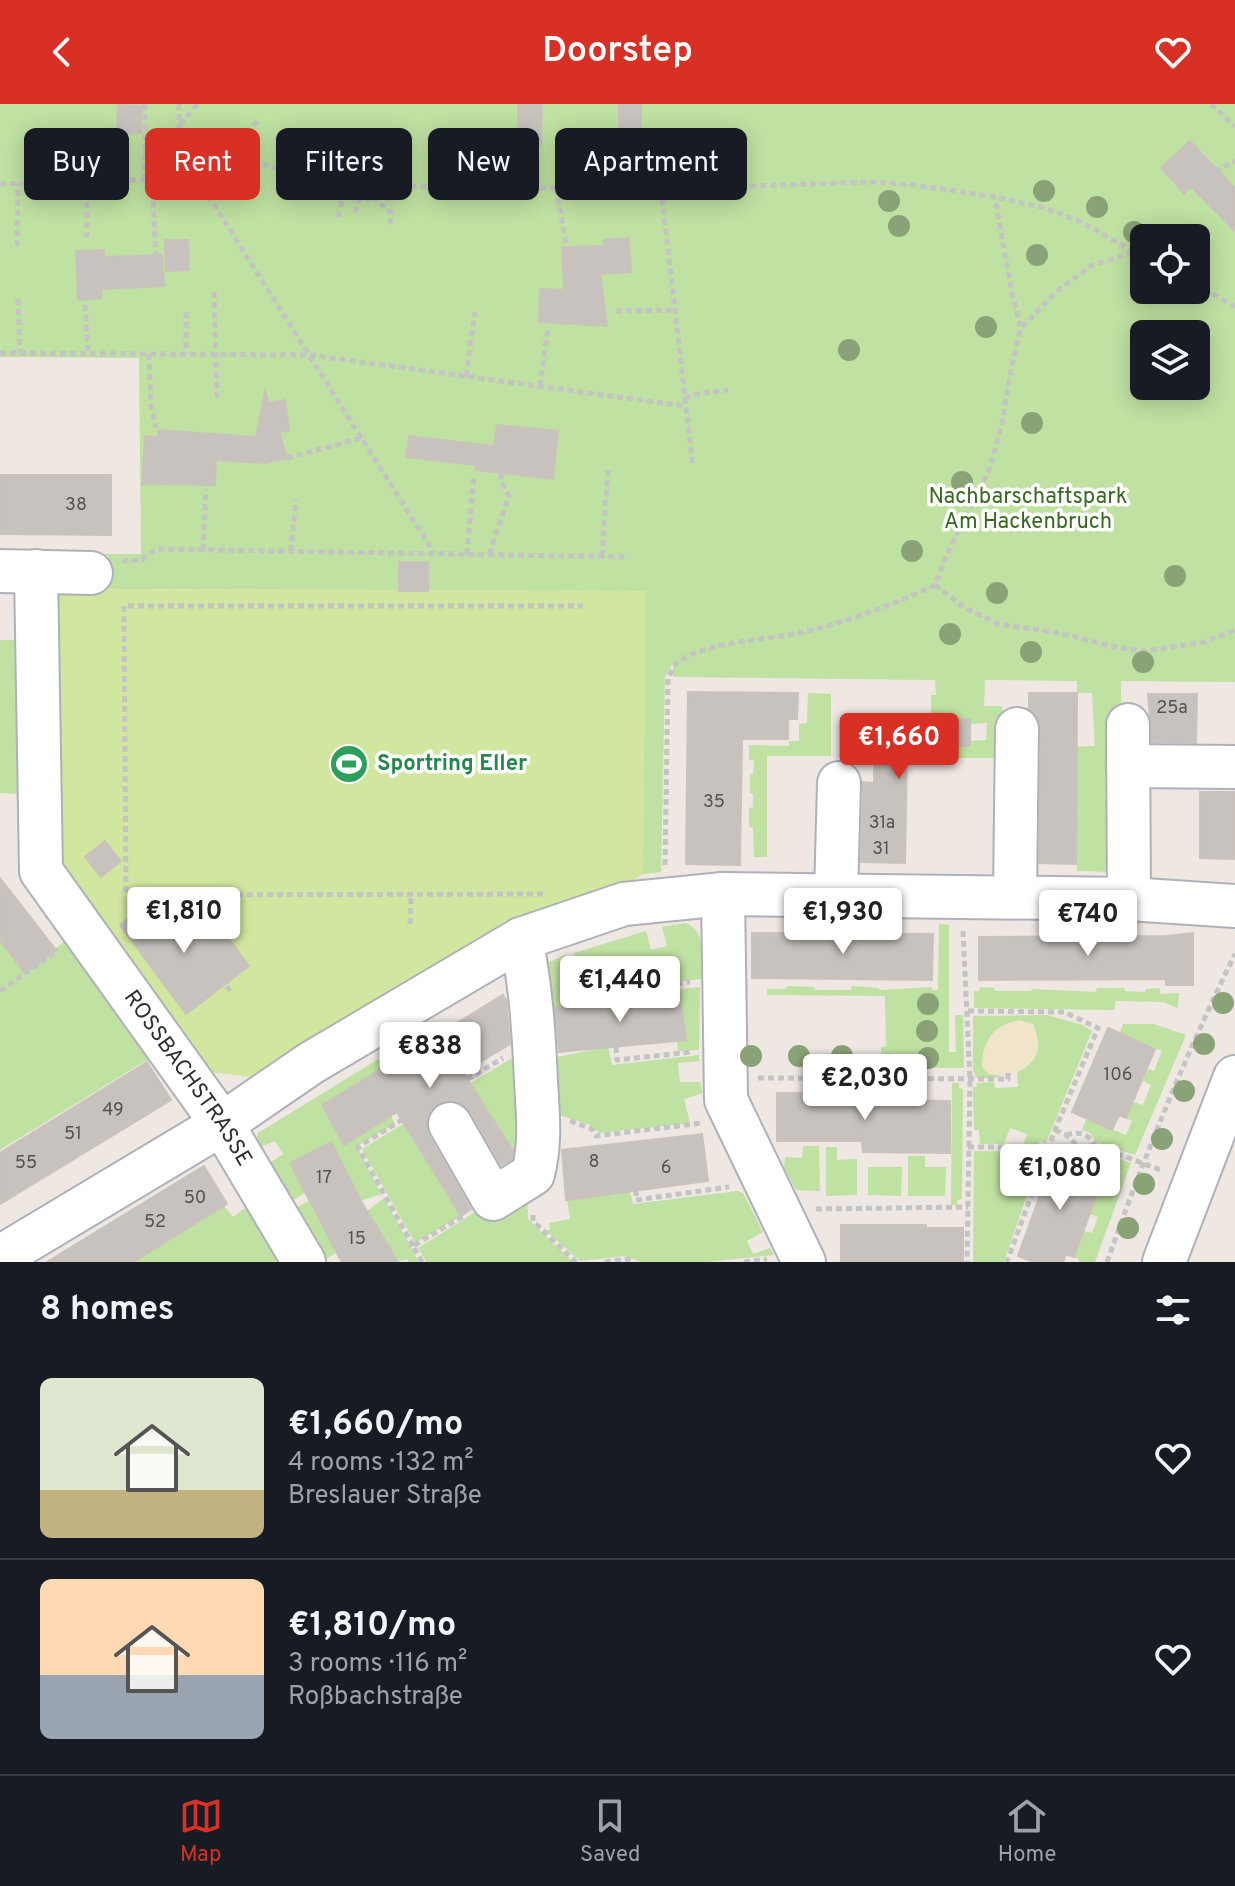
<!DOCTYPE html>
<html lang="en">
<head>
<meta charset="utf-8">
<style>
	:root { --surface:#171b24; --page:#20242c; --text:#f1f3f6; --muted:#9ea1a6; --line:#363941; --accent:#d93025 }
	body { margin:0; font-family:Overpass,sans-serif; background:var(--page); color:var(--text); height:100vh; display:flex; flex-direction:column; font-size:30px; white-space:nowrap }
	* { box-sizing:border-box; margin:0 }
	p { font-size:26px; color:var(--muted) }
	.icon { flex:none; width:44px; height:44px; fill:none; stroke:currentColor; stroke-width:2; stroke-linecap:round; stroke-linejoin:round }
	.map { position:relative; height:1158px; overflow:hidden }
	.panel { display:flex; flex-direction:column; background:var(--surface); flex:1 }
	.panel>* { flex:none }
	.guide { position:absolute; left:24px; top:24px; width:800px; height:72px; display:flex; gap:16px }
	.controls { position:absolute; left:1130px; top:120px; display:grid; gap:16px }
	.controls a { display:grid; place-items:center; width:80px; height:80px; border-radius:12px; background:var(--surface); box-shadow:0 4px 20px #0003; font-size:40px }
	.price { position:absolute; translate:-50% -68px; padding:0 18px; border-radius:8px; background:#fff; color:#222; font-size:26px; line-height:52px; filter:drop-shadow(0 2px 4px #0008) }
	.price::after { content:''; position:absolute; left:50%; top:48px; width:24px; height:18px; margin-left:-12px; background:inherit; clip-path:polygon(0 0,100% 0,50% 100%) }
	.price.active { background:var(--accent); color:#fff }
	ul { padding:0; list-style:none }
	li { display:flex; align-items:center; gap:24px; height:200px; padding:0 40px }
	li+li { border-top:2px solid var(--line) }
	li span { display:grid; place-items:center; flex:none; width:224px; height:160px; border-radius:12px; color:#555 }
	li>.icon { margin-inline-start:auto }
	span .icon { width:96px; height:96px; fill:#fffc; stroke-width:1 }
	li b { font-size:34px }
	h2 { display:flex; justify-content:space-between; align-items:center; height:96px; padding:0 40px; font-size:34px }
	.tag { padding:0 28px; border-radius:12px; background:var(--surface); box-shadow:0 4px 20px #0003; font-size:28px; line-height:72px }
	.tag.active { background:var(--accent); color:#fff }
	header { display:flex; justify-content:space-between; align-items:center; height:104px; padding:0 40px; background:var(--accent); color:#fff; font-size:36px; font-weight:600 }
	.menu { display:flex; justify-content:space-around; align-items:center; height:112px; border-top:2px solid var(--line); background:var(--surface); font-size:22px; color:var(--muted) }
	.menu a { display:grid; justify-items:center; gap:4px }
	.menu .active { color:var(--accent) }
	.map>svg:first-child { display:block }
	.green { fill:#bfe1a2; fill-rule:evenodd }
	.sand { fill:#f0e5c8 }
	.pitch { fill:#d1e79f }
	.building { fill:#c7c2bd; stroke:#cac3bb; stroke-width:2 }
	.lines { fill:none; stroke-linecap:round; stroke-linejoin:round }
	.minor-casing { stroke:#aeb1b9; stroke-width:46 }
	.path { stroke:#c4c4c4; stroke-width:5; stroke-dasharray:6 4; stroke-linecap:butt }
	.minor { stroke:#fff; stroke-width:42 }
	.tree { fill:#8aa277 }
	.labels { text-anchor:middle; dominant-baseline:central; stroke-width:7; stroke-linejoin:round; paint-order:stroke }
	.number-label { font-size:18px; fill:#545352 }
	.park-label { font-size:22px; fill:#386920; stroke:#fff }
	.leisure-label { font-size:22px; font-weight:bold; fill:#27864d; stroke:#fff; text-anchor:start }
	.street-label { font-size:22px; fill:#2e2e2e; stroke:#fff }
</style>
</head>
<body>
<header><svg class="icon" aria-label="back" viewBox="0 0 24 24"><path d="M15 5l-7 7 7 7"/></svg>Doorstep<svg class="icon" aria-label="heart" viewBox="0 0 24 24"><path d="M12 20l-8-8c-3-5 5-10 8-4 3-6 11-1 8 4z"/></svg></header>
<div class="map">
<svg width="1235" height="1158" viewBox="0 0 1235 1158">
	<rect width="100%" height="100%" fill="#eee7e2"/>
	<path class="green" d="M0,0h1235v578l-114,-1v191l-44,-1v-87l-38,-1v-19l33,-1v-16l23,-1 -3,-53h-15v-12l-92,-1 -1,26h18v52h-58v-12h26v-5l16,-1 1,-17 -17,1v-5h-39v-24h5l-1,-15 -262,-3v-14l-8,14 -4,195 -18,2 2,-283 -547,-2 1,-35h42l-2,-196 -139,-1zM1144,134h52v52h-52zM1144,230h52v52h-52z
		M0,536h16l1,154 -17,-1z
		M808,589l23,1v62h-64v101h-13l-1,-29 -4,-1v-19l4,-1v-13l-3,-1v-19h3l1,-14h-5v-15l40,1v-5h10v-17l8,-1z
		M686,819c22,10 15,36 15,56l-121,14 -6,-40 72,-22 5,19 16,-4 -5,-19z
		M939,820l10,1v127h7l-1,-37h8l1,53h-31l-1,-17 -7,1v15l-43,1 -1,-21 5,-1 -1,-50 -118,-1v-6h19l1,-3 27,1 1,3h36l1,-4 26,2 2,2 52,-3v3h6z
		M0,836l25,33 40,-32 87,116 -152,93z
		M565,851l7,52 -32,2 -4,-41z
		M700,883l-1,63 -21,1 -1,-10 9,-2 -6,-44 -30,3v-6z
		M980,883l14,1 1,3h36l1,-2 64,3 1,-4h27l1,3 20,1 1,-3 14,-1v6l19,-1 -1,15 -15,-6 -47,-1 -2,9 -140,-2v-17h5z
		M1047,911l36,10 9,6 -46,112 -6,-2 -6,13 -12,-5 5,-15 -17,-6 -6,16h-24l-1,-14h-5l-1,-43h4l-1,-4 18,-1 1,6 23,-1 -1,-15c22,-13 27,-24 15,-48l-45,22 -4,6 5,21 11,2 -2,3h-21l-3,-9v-53z
		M1123,920h31l32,11 -51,120 -39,-13 -6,-9 -8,-3 4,-11 40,16 6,-14 -6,-3 7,-16 10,3 8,-20 -8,-4 5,-12 6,2 8,-20 -42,-18z
		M403,940l5,8 -86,53 23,39 46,-28 4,8 -38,22 24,48 -20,7 -70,-38 14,30 -14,8 -23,-37 15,-10 -8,-13 -15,6 -4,-6 2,-8z
		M608,943l4,18 87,-10v6l-21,2 2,19h20l3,11 -19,6 6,24 -91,10 -9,-8 -37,-12 -6,-54z
		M522,948l5,123 -47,-76 -66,39 47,78 -46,27 -53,-94z
		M952,979h7v5l4,1 -1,110 -5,1v5h-6z
		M803,1042h16l1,45 -24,-1 -12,-23 1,-10 17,1z
		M826,1043h11v13l20,-1v36l-31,1z
		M1075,1044l9,3 9,-2 38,14 -36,99h-16v-3l-5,-2 10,-26 8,2 6,-16 -10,-4 11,-25 6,2 6,-17 -41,-14z
		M974,1047h28l36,12 -34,99h-31z
		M908,1052h17v11h21l-1,29h-37z
		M868,1063h34l-1,29 -33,-1z
		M527,1076l1,39 45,43h-147l-8,-14z
		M630,1087l3,13 105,-13 5,2 20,39 -16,9 6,13 17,-6 4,7 -68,7h-65l-16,-6 -45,5 -35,-31h5l-1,-7 21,-4 -3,-20z
		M384,1094l35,64h-10l-2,-3 -9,3 -31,-51z
		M309,1097l28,51 -12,8 -30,-52z
		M249,1101l34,57h-150l91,-56 9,11z"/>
	<path class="sand" d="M1019,916l14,4c15,36 -10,55 -45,50l-6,-8c1,-26 11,-41 37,-46z"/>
	<path class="pitch" d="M54,485l592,2 -3,283 -26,17 -103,26 -261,160 -45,-5 -154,-204z"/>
	<path class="building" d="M518,0h24l-1,42 -23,-1z
		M619,0h22v35l-22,1z
		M118,1l24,1 -1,27h-24z
		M1190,37l45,47v43l-44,-44 -7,6 -23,-25z
		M629,134l2,34 -31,2 7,52 -68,-4 1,-33 24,1 -2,-43 42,-1v-6z
		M165,136h23l1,30 -23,1z
		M104,146l1,7 57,-2 2,31 -63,3 1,9 -24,2 -2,-49z
		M265,287l4,12 16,-3 4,30 -10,2 8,26 -21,5 -50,-3 -1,25 -73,-1 3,-48 13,1v-7l98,7z
		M497,321l61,6 -5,48 -78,-9 1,-5 -70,-8 3,-21 85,10z
		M0,371h111v60l-111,-1z
		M399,458h29v29h-29z
		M688,588l110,1 -1,26h-9v20h-46l-2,126 -54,-1z
		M1029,589h48l-1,171 -37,-1 2,-134 -4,-12 -8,-9z
		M1148,590h49l-1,49 -44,-1z
		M875,614l95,1v27h-63l-2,117 -44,-1 2,-80 11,1z
		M1200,688h35v67l-35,-1z
		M105,737l16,20 -20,16 -16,-20z
		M0,774l56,72 -31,23 -25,-33z
		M156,792l34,44 26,-19 33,45 -63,48 -66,-89z
		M752,829l181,1 -1,46 -180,-2z
		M1193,829v52h-27v-6l-187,1v-43l187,-1z
		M503,891l3,5 4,44 -47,28 50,79 -1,8 -11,6 -30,-53 -10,-9 -10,-3 -12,3 -9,8 -4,12 3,13 42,73 -10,7 -64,-104 -53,33 -22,-40z
		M680,891l6,45 -127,12 -4,-44z
		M1108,924l47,21 -29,69 -7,-3 -7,15 -40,-18z
		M147,958l24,38 -171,104v-51z
		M777,989h86v7l87,1v52l-87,-1 -1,-11h-85z
		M702,1030l6,47 -142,19 -4,-50z
		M331,1038l30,59 37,61h-56l-4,-7 -48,-92z
		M1055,1050l42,15 -6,16 8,3 -25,69 -8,-3 -3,8h-29l-16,-6z
		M204,1062l23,38 -94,58h-86z
		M841,1121h85v3h37v34h-122z"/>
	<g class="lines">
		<g class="minor-casing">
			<g id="minor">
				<path d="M0,467l91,2"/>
				<path id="s1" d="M36,467l5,300 181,253 82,138"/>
				<path d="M1128,621l1,174"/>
				<path d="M1128,662l107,1"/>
				<path d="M723,790l3,206 78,162"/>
				<path d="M836,792l3,-113"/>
				<path d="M1015,792l2,-167"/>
				<path d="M450,1020l43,75 40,-25c8,-32 5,-59 3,-92 -2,-48 -5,-96 -15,-143"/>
				<path d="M0,1153l222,-133 89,-61 210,-124 103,-35 99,-10 406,5 106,7"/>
				<path d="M1164,1158l71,-185"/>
			</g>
		</g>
		<path class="path" d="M179,0v41
			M1211,0l24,22
			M180,20l18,-20
			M224,49l36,-34
			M1206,72l29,-15
			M180,75l-1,-34 39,7 87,24 81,10 275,3 211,-7 42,3 81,12 49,11 35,13 65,36
			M145,76v-76
			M87,78v55
			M0,80l180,-5 13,1 10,7 15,-35
			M377,82l-2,13 16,14 -1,12
			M203,83l231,366
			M556,84l10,55
			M581,85l1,-38 32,1v-12
			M661,85l32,278
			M355,109l5,-15 15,1
			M338,113l8,-34
			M17,142l1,-62
			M137,158l19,-4 -4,-78
			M1196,180l39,23
			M214,188l3,105
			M18,195l2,54
			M85,201l3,49
			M616,207l58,-1
			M186,208v42
			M1022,223l34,-35 35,-26 43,-14
			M0,249l310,2 375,51
			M149,250l2,51 5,23
			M466,272l9,-64
			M540,282l8,-58
			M685,295l6,-4 37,-5
			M287,354l75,-20
			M203,446l3,-61
			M291,447l5,-51
			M467,450l7,-79
			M489,450l20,-58 -8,-15v-14
			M602,452l6,-86
			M122,457l20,-1 15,-11 472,8
			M935,481l30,23 33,16 67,10 48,13 33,4 58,-9 31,-12
			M665,761l3,-186c3,-8 7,-16 14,-20 37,-20 86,-18 126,-28 43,-11 87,-27 127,-46l12,-31 43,-86 12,-45 10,-59 9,-36 -9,-35 -17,-95
			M543,790l-417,1 -2,-289h459
			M164,792l66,95
			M410,820l1,-30
			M963,827l7,149 -3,182
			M569,853l8,39 113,-14
			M643,883v12
			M0,887l58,-41
			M577,892l1,10
			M968,907l96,1 34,16 -43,102 -48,132
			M616,943l1,13 74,-8
			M758,974l250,1v-6
			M450,986l53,-32
			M570,1017l22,8 4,7 106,-13
			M1055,1026l11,5 14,13 15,-3 68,26
			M1066,1031c13,-4 22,-2 29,10
			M968,1043h33l42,14
			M636,1086v10l93,-13
			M816,1105l152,-2
			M533,1111v6l43,41
			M413,1142l-55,-99 60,-37
			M422,1158l-9,-16 52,-31
			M605,1158l22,-3 6,3
			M744,1158l23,-3
			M1107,1158c37,-105 79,-208 128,-308"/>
		<use href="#minor" class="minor"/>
	</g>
	<g class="tree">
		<circle cx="1044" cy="87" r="11"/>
		<circle cx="889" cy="97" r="11"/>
		<circle cx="1097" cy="103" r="11"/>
		<circle cx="899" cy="122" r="11"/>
		<circle cx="1134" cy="128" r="11"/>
		<circle cx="1037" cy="151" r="11"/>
		<circle cx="986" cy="223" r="11"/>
		<circle cx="849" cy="246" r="11"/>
		<circle cx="1032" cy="319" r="11"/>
		<circle cx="962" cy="378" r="11"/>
		<circle cx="912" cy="447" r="11"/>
		<circle cx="1175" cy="472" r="11"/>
		<circle cx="997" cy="489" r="11"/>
		<circle cx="950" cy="530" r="11"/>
		<circle cx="1031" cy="548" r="11"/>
		<circle cx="1143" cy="558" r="11"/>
		<circle cx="1223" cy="899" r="11"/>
		<circle cx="928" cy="900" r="11"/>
		<circle cx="927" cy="927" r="11"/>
		<circle cx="1204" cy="940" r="11"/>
		<circle cx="751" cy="952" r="11"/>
		<circle cx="799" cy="952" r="11"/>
		<circle cx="842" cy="952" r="11"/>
		<circle cx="928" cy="954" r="11"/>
		<circle cx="1184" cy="987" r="11"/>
		<circle cx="1162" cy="1035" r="11"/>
		<circle cx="1144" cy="1080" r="11"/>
		<circle cx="1128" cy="1124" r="11"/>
	</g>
	<defs>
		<g id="stadium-disc" transform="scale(2)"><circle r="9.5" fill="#2e9e5b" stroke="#fff"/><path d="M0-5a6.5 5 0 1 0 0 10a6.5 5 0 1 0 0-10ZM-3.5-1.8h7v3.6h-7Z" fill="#fff"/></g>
	</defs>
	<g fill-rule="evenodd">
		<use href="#stadium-disc" x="349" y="660"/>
	</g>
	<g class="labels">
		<g class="number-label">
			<text x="76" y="401">38</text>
			<text x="1172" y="604">25a</text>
			<text x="714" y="698">35</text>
			<text x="882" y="719">31a</text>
			<text x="881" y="745">31</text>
			<text x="1118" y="971">106</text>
			<text x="113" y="1006">49</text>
			<text x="73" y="1030">51</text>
			<text x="594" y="1058">8</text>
			<text x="26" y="1059">55</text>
			<text x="666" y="1064">6</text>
			<text x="324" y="1074">17</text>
			<text x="195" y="1094">50</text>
			<text x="155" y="1118">52</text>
			<text x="357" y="1135">15</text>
		</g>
		<g class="park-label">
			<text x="1028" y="393">Nachbarschaftspark<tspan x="1028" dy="25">Am Hackenbruch</tspan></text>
		</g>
		<g class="leisure-label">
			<text x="377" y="660">Sportring Eller</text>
		</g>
		<g class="street-label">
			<text stroke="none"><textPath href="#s1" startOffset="554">ROSSBACHSTRASSE</textPath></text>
		</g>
	</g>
</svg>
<div class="controls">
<a><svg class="icon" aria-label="locate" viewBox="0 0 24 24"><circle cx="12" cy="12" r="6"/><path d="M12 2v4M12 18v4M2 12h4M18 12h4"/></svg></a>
<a><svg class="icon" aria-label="layers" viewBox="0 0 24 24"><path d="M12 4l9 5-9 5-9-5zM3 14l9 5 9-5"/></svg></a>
</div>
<b class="price active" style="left:899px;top:677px">€1,660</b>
<b class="price" style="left:184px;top:851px">€1,810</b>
<b class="price" style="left:843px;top:852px">€1,930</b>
<b class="price" style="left:1088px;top:854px">€740</b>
<b class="price" style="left:620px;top:920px">€1,440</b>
<b class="price" style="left:430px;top:986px">€838</b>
<b class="price" style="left:865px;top:1018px">€2,030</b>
<b class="price" style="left:1060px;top:1108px">€1,080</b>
<div class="guide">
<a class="tag">Buy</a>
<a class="tag active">Rent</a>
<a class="tag">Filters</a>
<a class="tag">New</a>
<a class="tag">Apartment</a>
</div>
</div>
<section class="panel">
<h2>8 homes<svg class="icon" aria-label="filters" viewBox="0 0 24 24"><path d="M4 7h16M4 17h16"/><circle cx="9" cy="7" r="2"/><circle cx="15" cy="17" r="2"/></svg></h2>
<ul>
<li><span style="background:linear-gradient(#dfe7d0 70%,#c2b280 0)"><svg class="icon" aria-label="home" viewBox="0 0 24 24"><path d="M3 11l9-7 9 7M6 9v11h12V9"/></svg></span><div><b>€1,660/mo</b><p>4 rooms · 132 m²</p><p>Breslauer Straße</p></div><svg class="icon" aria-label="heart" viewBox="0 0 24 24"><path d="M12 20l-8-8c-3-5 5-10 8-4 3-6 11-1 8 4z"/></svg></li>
<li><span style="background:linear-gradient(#ffd9b3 60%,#9aa5b1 0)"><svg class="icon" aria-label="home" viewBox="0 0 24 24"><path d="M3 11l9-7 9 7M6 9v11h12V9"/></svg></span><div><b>€1,810/mo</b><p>3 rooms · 116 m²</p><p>Roßbachstraße</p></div><svg class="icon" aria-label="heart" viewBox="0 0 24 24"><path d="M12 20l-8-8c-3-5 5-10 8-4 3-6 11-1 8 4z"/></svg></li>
</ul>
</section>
<nav class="menu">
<a class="active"><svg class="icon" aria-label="map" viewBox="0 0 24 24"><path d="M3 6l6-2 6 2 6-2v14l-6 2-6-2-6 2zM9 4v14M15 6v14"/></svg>Map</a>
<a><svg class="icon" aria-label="saved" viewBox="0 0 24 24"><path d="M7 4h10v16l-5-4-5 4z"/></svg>Saved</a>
<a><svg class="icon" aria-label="home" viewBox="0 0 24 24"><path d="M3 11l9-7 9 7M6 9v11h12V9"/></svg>Home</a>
</nav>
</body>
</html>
